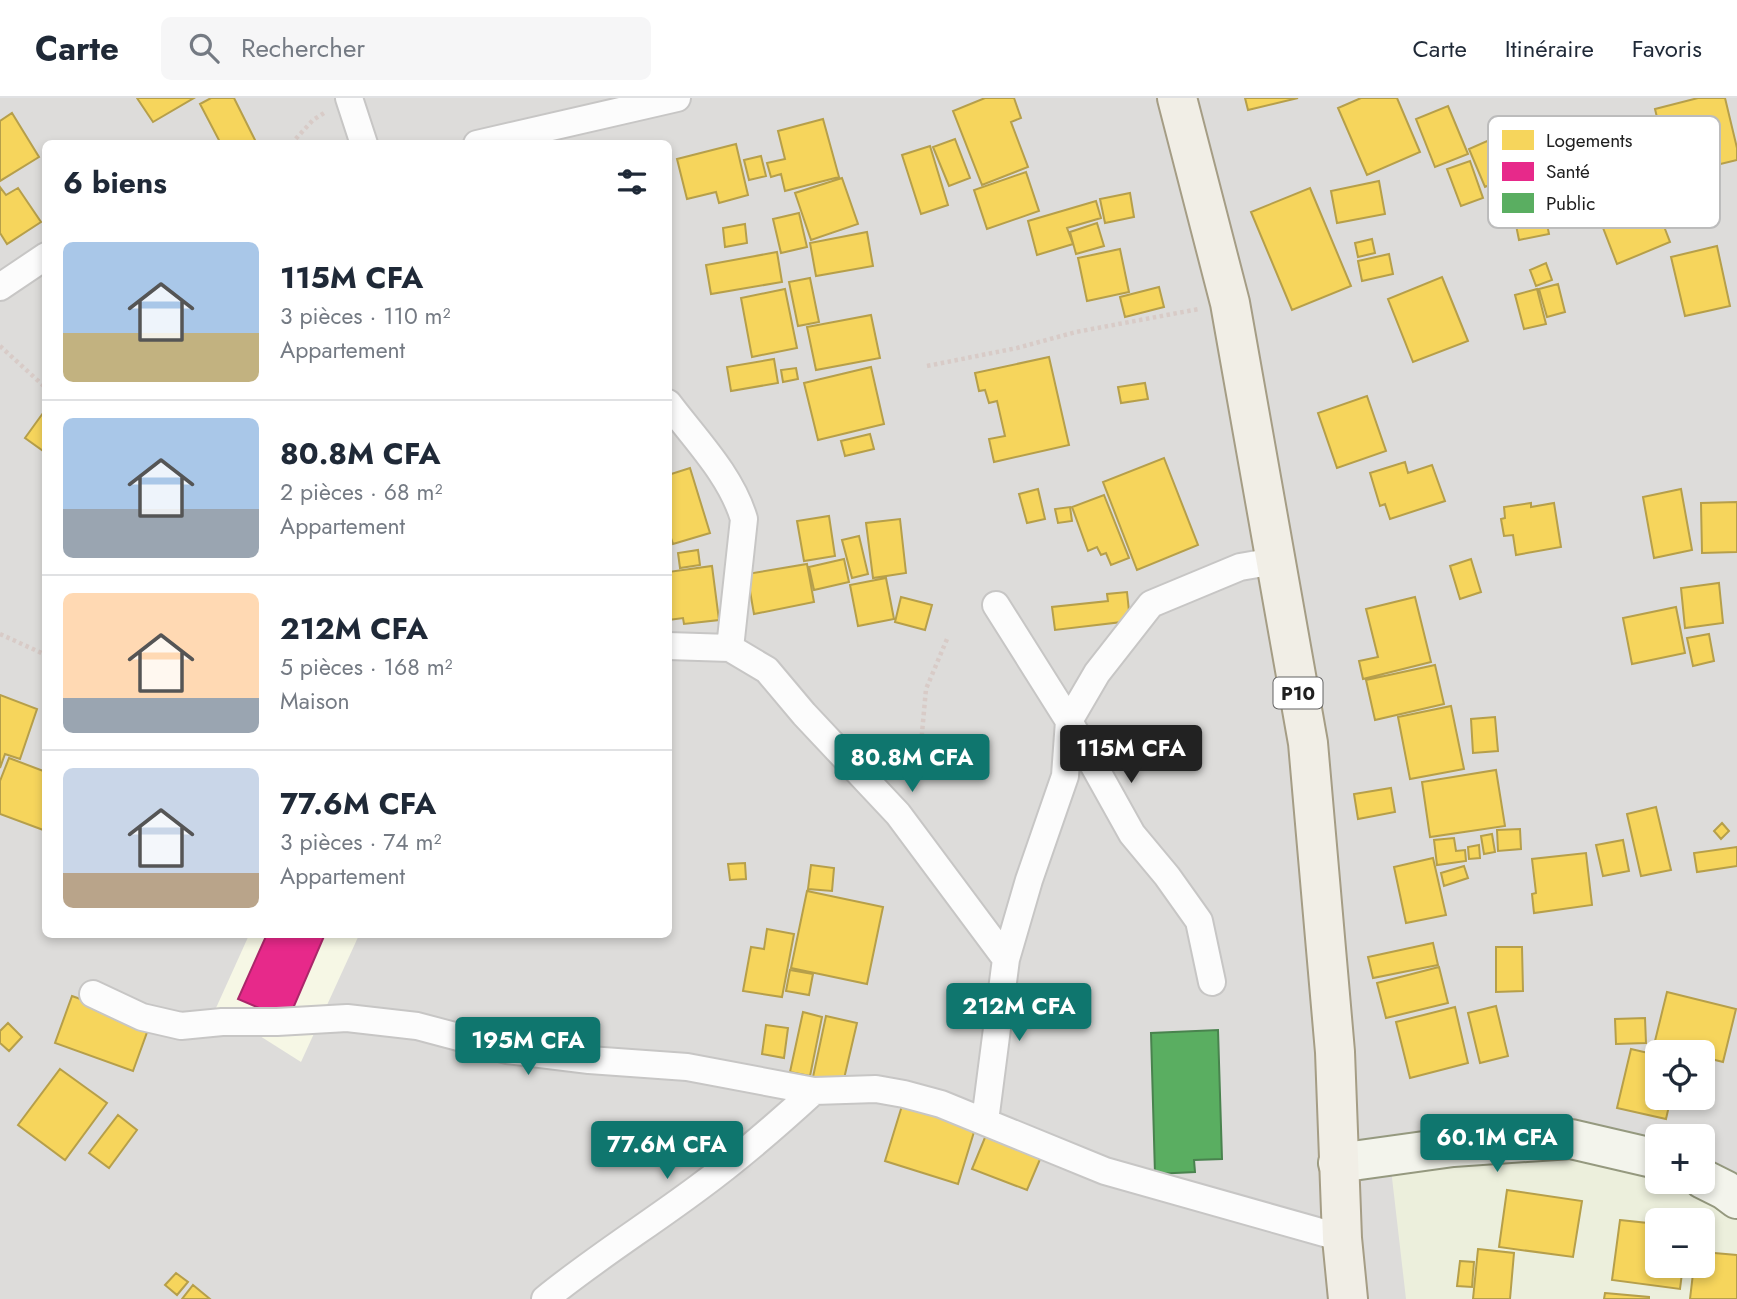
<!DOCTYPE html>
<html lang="fr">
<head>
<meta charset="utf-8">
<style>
	:root { --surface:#fff; --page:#f6f6f7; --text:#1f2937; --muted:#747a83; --line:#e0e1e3; --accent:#0f766e }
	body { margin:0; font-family:Jost,sans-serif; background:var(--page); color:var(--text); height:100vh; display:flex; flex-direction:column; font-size:26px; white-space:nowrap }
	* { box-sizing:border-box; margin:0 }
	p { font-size:23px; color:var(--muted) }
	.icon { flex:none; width:38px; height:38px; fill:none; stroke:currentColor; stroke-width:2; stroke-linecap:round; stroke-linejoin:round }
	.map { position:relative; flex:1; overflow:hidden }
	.panel { position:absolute; left:42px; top:42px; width:630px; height:798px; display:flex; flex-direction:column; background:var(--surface); border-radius:10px; box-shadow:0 4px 10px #0003 }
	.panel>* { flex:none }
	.controls { position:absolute; left:1645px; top:942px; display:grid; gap:14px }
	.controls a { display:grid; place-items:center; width:70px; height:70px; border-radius:10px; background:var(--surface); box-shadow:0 4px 10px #0003; font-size:35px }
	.price { position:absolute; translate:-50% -60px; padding:0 16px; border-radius:7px; background:var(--accent); color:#fff; font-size:23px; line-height:46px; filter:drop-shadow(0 2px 4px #0008) }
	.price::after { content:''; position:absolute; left:50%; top:42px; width:21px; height:16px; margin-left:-10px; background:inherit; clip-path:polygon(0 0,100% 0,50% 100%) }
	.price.current { background:#222; color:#fff }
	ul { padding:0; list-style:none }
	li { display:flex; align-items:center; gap:21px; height:175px; padding:0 21px }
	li+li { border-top:2px solid var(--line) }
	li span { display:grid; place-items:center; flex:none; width:196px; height:140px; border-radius:10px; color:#555 }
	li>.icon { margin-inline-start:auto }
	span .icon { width:84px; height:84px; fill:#fffc; stroke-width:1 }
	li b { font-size:30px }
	h2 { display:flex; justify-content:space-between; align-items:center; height:84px; padding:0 21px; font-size:30px }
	header { display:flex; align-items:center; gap:42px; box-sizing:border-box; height:98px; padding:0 35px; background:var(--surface); border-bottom:2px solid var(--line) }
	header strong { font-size:33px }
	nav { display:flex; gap:38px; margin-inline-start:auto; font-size:24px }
	.search { width:490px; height:63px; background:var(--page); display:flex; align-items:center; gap:18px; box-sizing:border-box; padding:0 24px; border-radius:10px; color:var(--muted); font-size:26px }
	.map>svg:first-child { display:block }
	.residential { fill:#dddcda; fill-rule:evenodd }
	.education { fill:#f6f7e5 }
	.farmland { fill:#ecefdc; fill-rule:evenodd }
	.homes { fill:#f6d55c; stroke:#b69f4a; stroke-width:2 }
	.health { fill:#e7298a; stroke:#ab266a; stroke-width:2 }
	.public { fill:#5aae61; stroke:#49834e; stroke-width:2 }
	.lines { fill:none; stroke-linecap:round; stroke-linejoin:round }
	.street-casing { stroke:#c7c6c5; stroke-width:30 }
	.secondary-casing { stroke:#95997f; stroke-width:42 }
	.primary-casing { stroke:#a59d85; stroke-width:42 }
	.path { stroke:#d8cbc7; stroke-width:4.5; stroke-dasharray:3.5 3.5; stroke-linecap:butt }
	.street { stroke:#fcfcfc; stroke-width:26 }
	.secondary { stroke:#f3f4ec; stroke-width:38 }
	.primary { stroke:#f1eee6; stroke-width:38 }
	.labels { text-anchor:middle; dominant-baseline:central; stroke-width:7; stroke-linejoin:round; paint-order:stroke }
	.shield { fill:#fff; stroke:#636363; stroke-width:2 }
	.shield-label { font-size:19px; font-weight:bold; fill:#202020 }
	.key { fill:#fff; stroke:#bcbcbc; stroke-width:2 }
	.key-label { font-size:19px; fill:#202020 }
</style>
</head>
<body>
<header>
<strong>Carte</strong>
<div class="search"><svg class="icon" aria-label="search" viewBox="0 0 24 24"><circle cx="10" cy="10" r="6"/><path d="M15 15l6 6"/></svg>Rechercher</div>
<nav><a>Carte</a><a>Itinéraire</a><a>Favoris</a></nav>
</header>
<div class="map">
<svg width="1737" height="1201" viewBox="0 0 1737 1201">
	<rect width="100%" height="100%" fill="#eeede9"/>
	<path class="residential" d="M0,0h1737v1201h-1737zM46,46h622v790h-622zM1657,954h46v45h-46zM1657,1038h46v45h-46zM1657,1122h46v45h-46z"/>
	<path class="education" d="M249,837h110l-58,127 -85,-54z"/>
	<path class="farmland" d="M1555,1047l102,22v14h25l55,31v87h-331l-15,-130zM1657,1122h46v45h-46z"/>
	<path class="homes" d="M137,0h57l-41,24z
		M211,0h23l23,46h-36l-21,-40z
		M985,0h29l7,20 -10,4 17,45 -46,18 -29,-74z
		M1245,0h53l-50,12z
		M1361,0h36l23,54 -53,23 -29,-67z
		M1698,0h27l12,50v12l-66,16 -16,-67z
		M1448,8l20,48 -33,13 -19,-48z
		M12,15l27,44 -39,24v-60z
		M823,21l16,58 -54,14 -4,-17 -10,3 -4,-14 18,-4 -7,-28z
		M1512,32l16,38 -43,19 -16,-38z
		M955,41l15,39 -21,8 -16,-39z
		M736,46l12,51 -29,8 -3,-11 -29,7 -10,-40z
		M930,48l18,59 -27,9 -19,-59z
		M761,58l5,20 -17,4 -5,-20z
		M1470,63l13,37 -22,8 -14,-37z
		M1026,74l13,39 -52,18 -13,-39z
		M842,80l16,46 -47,16 -16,-47z
		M1379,83l6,33 -48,9 -6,-32z
		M0,89l6,8 12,-7 23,34 -34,22 -7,-11z
		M1310,90l41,98 -59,24 -41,-98z
		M1130,95l4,24 -29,6 -5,-24z
		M1653,100l17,44 -53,22 -17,-44z
		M1096,103l5,17 -34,10 6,16 -36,11 -9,-34z
		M799,115l8,34 -26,6 -8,-34z
		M1545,116l4,20 -30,6 -4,-20z
		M1097,125l7,23 -28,8 -6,-22z
		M745,126l2,19 -22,4 -2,-19z
		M867,134l6,34 -57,10 -6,-33z
		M1372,141l3,14 -17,4 -3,-14z
		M1717,148l13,60 -45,10 -14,-59z
		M1120,151l9,43 -42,9 -9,-43z
		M777,154l5,30 -71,12 -5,-29z
		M1389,156l4,20 -31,7 -4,-20z
		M1546,165l6,17 -16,6 -6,-16z
		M1442,179l26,64 -55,21 -25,-63z
		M810,180l9,44 -21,4 -9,-44z
		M1558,186l7,28 -18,5 -8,-28z
		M1159,189l5,20 -39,10 -5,-20z
		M785,191l12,59 -45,9 -11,-59z
		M1537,191l9,35 -22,5 -9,-34z
		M871,217l9,43 -64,12 -9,-43z
		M1049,259l20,88 -75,17 -5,-23 16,-3 -8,-35 -8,2 -4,-13 -6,1 -4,-18z
		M774,261l4,24 -47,8 -4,-24z
		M871,269l13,57 -66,16 -14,-57z
		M796,270l2,11 -15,3 -2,-12z
		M1145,285l3,16 -27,4 -3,-16z
		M1367,298l19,55 -49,17 -19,-55z
		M43,315l3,2v38l-21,-15z
		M870,336l4,15 -29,7 -4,-15z
		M1164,360l34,87 -61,25 -34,-88z
		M1405,364l3,11 24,-8 13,36 -55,18 -5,-15 -5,2 -10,-33z
		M690,370l20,65 -37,11 -5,-15v-54z
		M1038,391l7,30 -18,4 -8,-29z
		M1681,391l11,61 -38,8 -11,-61z
		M1104,397l25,63 -18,7 -5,-12 -5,2 -4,-8 -9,4 -16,-44z
		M1737,404v50l-35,1 -1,-50z
		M1531,405v4l23,-4 7,44 -45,8 -3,-20 -9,1 -3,-17 4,-1 -1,-11z
		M1070,409l2,14 -14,2 -3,-14z
		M829,418l6,40 -31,5 -7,-40z
		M900,421l6,54 -33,5 -7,-55z
		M859,438l9,38 -16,4 -10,-38z
		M698,452l2,15 -20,3 -2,-15z
		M844,461l5,23 -35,8 -5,-23z
		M1471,461l10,33 -21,7 -10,-33z
		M807,466l7,38 -60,12 -7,-40z
		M712,468l7,54 -35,4 -1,-6 -15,2v-48z
		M886,480l8,41 -36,7 -8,-41z
		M1719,485l4,40 -38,5 -4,-40z
		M1127,494l3,29 -75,9 -3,-23 56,-6 -1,-7z
		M901,499l31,8 -7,25 -30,-8z
		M1415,499l16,65 -68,17 -4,-18 19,-4 -12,-48z
		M1676,509l9,46 -53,11 -9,-46z
		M1709,536l5,27 -21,5 -6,-28z
		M1435,567l9,39 -69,16 -9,-40z
		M0,597l37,14 -17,50 -15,-5 -5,14z
		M1451,608l13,63 -54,10 -12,-62z
		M1495,619l3,34 -25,2 -2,-34z
		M9,660l37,14v59l-46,-17v-33z
		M1496,672l9,56 -75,11 -8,-55z
		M1391,690l4,24 -37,7 -4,-25z
		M1656,709l15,63 -30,6 -14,-62z
		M1722,725l7,8 -8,8 -7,-8z
		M1520,731l1,20 -23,2 -1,-21z
		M1492,736l3,18 -11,2 -3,-18z
		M1454,740l2,13 9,-1 1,11 -29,4 -3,-25z
		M1623,742l6,31 -26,5 -7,-31z
		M1479,747l1,13 -11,1 -1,-12z
		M1737,749v19l-40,6 -3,-19z
		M1586,755l6,52 -58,8 -2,-19 4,-1 -4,-34z
		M1433,760l13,57 -40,8 -12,-56z
		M745,765l1,16 -16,1 -2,-16z
		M811,767l23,3 -2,23 -24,-2z
		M1464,768l4,12 -24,8 -3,-13z
		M807,793l76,16 -16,77 -76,-16z
		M767,831l27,5 -12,63 -39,-6 8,-44 13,2z
		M1433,845l5,22 -65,13 -5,-21z
		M1496,849h26l1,44 -27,1z
		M1439,869l9,36 -62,15 -9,-35z
		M790,872l23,4 -4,21 -23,-4z
		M1667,894l69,17 -13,53 -20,-5v-5h-21l-28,-7z
		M72,898l78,28 -17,47 -78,-28z
		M1496,908l12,50 -28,7 -12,-50z
		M1455,909l13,56 -58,15 -14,-56z
		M803,914l19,5 -12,59 -20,-4z
		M826,918l31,7 -14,60 -30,-6z
		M1645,920l1,25 -30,1 -1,-25z
		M8,925l14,14 -13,14 -9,-8v-12z
		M766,927l22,3 -4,30 -22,-4z
		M1631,951l26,6v42h14l-5,22 -49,-11z
		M60,971l47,34 -42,57 -47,-35z
		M905,998l73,23 -20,65 -73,-23z
		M118,1017l19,15 -28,38 -20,-15z
		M986,1037l55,22 -14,33 -55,-21z
		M1507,1092l75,11 -9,56 -74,-10z
		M1620,1122l37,4v41h26l-3,24 -68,-9z
		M1478,1151l36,4 -4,46h-37z
		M1703,1154l34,3v44h-47l4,-34h9z
		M1460,1163l14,1 -2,25 -15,-1z
		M176,1175l12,9 -11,13 -12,-10z
		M193,1187l17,14h-28z
		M1605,1195l44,4v2h-45z"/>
	<path class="health" d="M267,836h58l-37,86 -50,-21z"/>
	<path class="public" d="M1218,932l4,129 -28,1 1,12 -40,2 -4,-141z"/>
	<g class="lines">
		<g class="street-casing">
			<path id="street" d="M349,0l15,46
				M477,46l200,-46
				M0,189l46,-31
				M668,305c27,36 63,72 76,116l-14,129
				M996,507l73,116 63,113 35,42 32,45 13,61
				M668,548l62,2 37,22 37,44 94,100 108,145
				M93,896l49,23 39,9 41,-4h55l70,-4 70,8 90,24 82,10 98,7 127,24 62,-2 28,5 37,10 164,67 237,67
				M985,1023l21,-162 23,-79 36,-104 4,-55 28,-48 54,-69 89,-37 35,-6
				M545,1201c49,-40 102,-73 153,-111 41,-30 79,-63 116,-97"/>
		</g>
		<g class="secondary-casing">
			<path id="secondary" d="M1338,1065l115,-16 118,-8 86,20
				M1703,1081l22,11 12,9"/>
		</g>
		<g class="primary-casing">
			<path id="primary" d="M1177,0l53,205 78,440 27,309 7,186 6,61"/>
		</g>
		<path class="path" d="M291,46l22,-24 11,-7
			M0,248l46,42
			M927,268l90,-18 59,-16 123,-23
			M0,536l46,21
			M908,685l13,-39 5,-55 21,-50"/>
		<use href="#street" class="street"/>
		<use href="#secondary" class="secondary"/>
		<use href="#primary" class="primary"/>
	</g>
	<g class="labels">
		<rect class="shield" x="1273.5" y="579.5" width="49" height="31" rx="5"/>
		<g class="shield-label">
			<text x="1298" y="595">P10</text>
		</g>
	</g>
	<rect x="1488" y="18" width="232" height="112" rx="10" class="key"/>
	<rect x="1502" y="32" width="32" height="20" fill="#f6d55c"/>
	<rect x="1502" y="64" width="32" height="19" fill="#e7298a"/>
	<rect x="1502" y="95" width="32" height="20" fill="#5aae61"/>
	<g class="key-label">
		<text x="1546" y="49">Logements</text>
		<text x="1546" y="80">Santé</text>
		<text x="1546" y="112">Public</text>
	</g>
</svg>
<div class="controls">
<a><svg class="icon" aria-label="locate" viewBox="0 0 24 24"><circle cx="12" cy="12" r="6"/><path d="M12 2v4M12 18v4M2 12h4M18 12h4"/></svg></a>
<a>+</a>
<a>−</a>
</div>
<b class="price current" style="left:1131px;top:687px">115M CFA</b>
<b class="price" style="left:912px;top:696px">80.8M CFA</b>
<b class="price" style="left:1019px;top:945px">212M CFA</b>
<b class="price" style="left:528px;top:979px">195M CFA</b>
<b class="price" style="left:1497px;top:1076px">60.1M CFA</b>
<b class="price" style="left:667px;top:1083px">77.6M CFA</b>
<section class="panel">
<h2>6 biens<svg class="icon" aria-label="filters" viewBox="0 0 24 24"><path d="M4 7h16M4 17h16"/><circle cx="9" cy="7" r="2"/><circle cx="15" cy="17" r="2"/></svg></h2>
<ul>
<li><span style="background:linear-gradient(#a9c7e8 65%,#c2b280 0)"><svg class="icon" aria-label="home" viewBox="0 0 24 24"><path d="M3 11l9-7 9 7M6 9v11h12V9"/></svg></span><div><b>115M CFA</b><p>3 pièces · 110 m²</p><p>Appartement</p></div></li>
<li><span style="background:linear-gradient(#a9c7e8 65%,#9aa5b1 0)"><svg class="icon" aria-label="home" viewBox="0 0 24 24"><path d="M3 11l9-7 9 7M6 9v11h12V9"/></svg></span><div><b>80.8M CFA</b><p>2 pièces · 68 m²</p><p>Appartement</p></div></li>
<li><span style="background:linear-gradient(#ffd9b3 75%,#9aa5b1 0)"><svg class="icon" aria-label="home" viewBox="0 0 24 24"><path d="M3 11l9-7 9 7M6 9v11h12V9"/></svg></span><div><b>212M CFA</b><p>5 pièces · 168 m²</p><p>Maison</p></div></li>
<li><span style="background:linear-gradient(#c9d6e8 75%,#b9a48a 0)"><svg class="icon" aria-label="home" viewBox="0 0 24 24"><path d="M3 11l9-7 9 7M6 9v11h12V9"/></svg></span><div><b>77.6M CFA</b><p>3 pièces · 74 m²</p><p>Appartement</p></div></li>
</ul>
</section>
</div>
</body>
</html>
